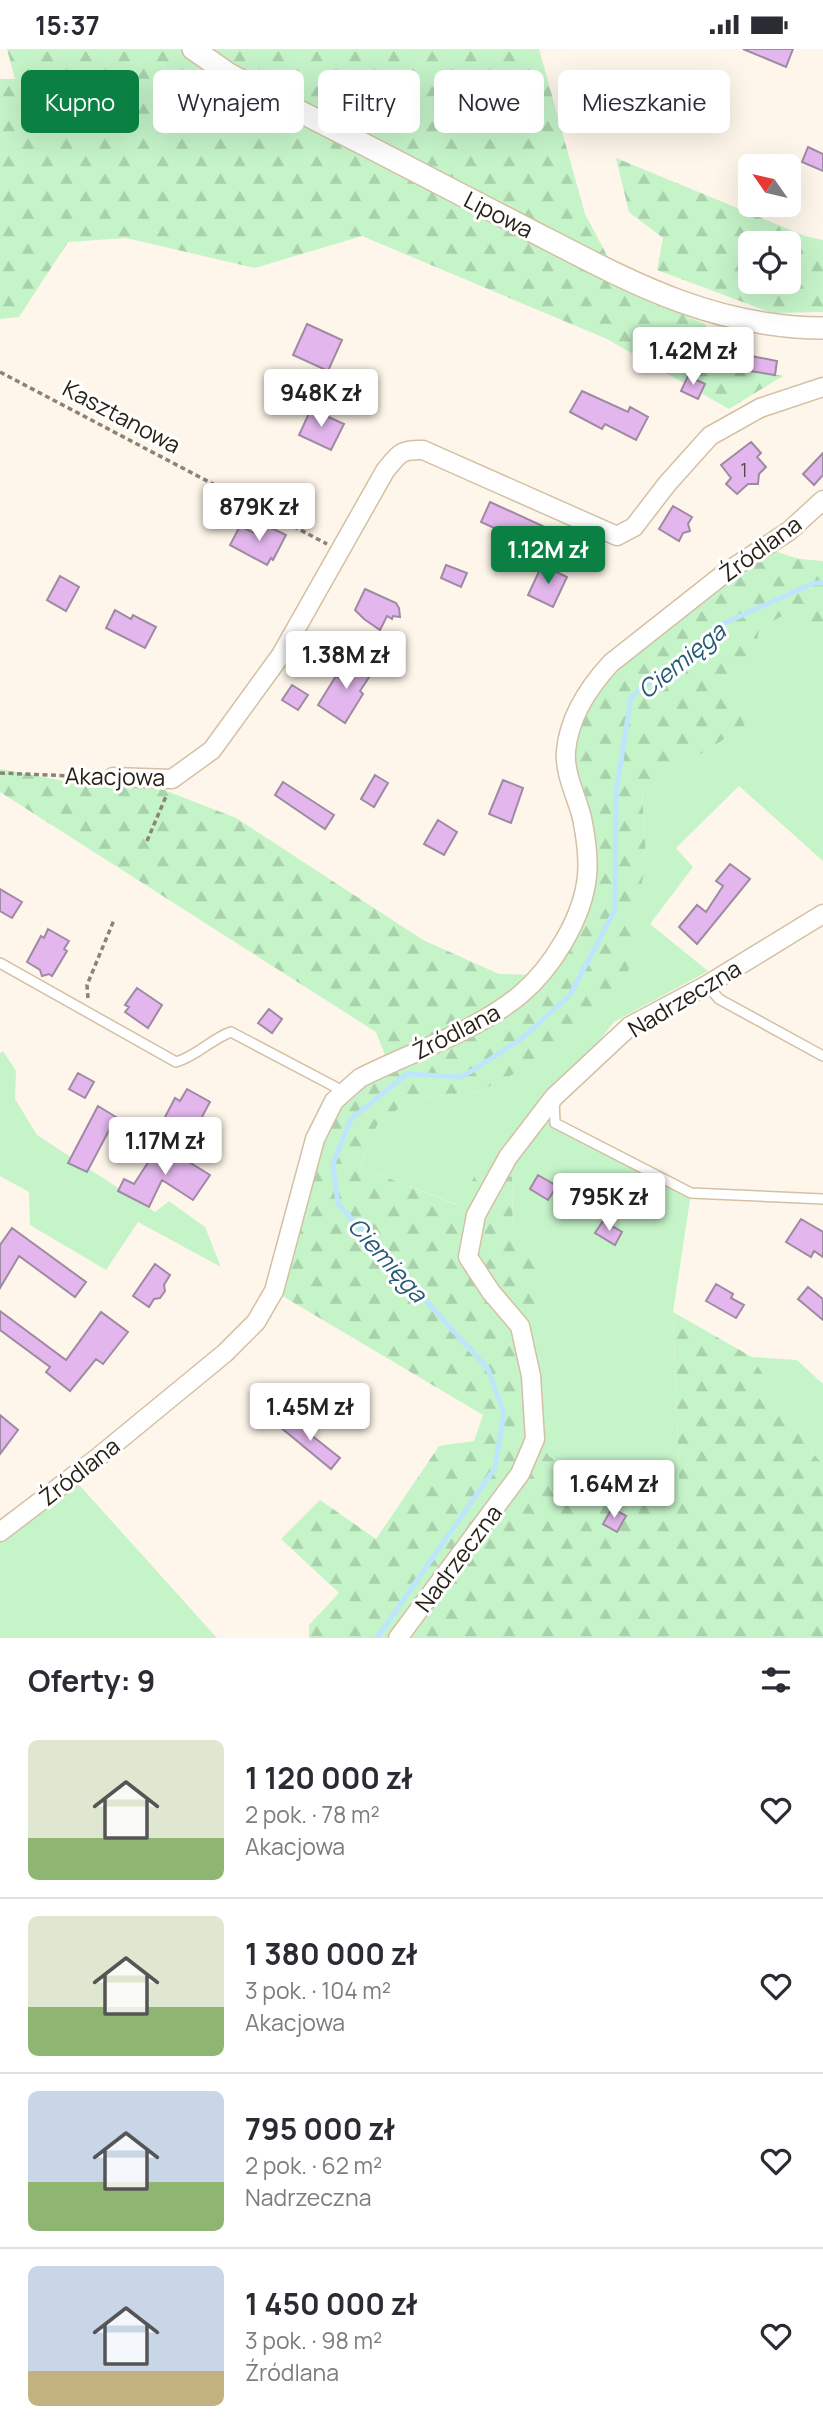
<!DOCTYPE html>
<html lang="pl">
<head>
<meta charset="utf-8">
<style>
	:root { --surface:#fff; --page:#f7f7f7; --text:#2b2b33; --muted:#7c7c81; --line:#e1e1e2; --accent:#0b8043 }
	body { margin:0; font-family:Manrope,sans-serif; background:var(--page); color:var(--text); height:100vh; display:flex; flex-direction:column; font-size:26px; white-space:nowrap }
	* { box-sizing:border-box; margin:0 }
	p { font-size:23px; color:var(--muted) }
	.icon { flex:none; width:38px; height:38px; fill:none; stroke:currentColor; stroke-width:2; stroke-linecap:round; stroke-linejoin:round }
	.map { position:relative; height:1589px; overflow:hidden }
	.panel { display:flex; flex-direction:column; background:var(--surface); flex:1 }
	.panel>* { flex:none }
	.guide { position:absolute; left:21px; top:21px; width:782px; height:63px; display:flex; gap:14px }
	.needle { width:46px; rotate:304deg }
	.tools { position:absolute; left:738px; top:105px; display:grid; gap:14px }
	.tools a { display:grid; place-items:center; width:63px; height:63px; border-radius:10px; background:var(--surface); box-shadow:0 7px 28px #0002; font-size:35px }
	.price { position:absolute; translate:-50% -60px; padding:0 16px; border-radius:7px; background:#fff; color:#222; font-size:23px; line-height:46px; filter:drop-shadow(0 2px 4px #0008) }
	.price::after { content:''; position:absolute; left:50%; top:42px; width:21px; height:16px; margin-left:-10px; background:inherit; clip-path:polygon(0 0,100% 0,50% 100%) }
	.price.on { background:var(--accent); color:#fff }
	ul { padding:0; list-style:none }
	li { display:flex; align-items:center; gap:21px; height:175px; padding:0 28px }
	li+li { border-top:2px solid var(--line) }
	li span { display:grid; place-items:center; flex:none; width:196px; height:140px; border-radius:10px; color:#555 }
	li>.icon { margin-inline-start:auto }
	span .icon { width:84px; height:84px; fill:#fffc; stroke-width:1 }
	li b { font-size:30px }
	h2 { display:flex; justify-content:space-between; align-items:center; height:84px; padding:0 28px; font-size:30px }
	.tag { padding:0 24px; border-radius:10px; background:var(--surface); box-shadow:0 7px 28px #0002; font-size:24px; line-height:63px }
	.tag.on { background:var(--accent); color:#fff }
	.status { display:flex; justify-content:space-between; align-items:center; height:49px; padding:0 35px; background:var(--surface); direction:ltr }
	.status svg { height:19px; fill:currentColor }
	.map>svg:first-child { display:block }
	.green { fill:#c5f4c9 }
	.forest { fill:url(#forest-firs); fill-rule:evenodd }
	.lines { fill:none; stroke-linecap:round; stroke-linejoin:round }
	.stream { stroke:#bde6fd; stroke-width:5 }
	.building { fill:#e3b7ed; stroke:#9f8aa4; stroke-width:2 }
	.service-casing { stroke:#d4c0a4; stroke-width:12 }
	.minor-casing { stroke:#d4c0a4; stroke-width:21 }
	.tertiary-casing { stroke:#d4c0a4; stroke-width:24 }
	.path { stroke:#8b8378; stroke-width:3.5; stroke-dasharray:5 3.5; stroke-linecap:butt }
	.service { stroke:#fff; stroke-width:9 }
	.minor { stroke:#fff; stroke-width:18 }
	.tertiary { stroke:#fff; stroke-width:21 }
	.labels { text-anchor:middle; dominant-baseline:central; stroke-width:6; stroke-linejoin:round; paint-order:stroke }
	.number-label { font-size:19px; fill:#57464c }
	.street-label { font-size:23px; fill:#282116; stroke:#fff }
	.water-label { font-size:24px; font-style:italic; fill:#265a75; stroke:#fff }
</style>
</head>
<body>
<div class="status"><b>15:37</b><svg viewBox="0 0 49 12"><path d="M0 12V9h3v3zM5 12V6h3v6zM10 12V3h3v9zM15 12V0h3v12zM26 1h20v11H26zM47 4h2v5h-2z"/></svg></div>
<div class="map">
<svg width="823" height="1589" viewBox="0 0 823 1589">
	<defs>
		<pattern id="forest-firs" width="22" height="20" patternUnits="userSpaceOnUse" patternTransform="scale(1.75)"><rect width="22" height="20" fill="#c5f4c9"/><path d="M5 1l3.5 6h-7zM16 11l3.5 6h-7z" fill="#a9d1ac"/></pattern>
	</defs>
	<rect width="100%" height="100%" fill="#fef6ea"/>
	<path class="green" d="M792,562l13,23 18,11v216l-84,-75 -63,62 17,19 -43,57 58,47 -94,51 -61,76 2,25 136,70 -18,119 7,188 -130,-43 -15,-18 -22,-204 -1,-58 -54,28 -98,-38 17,-42 34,-26 69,-8 166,-234 -4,-66 103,-65 -23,-49 32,-13 4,-36z
		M3,1002l13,20 -1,28 22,36 118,77 14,-11 36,26 16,40 -83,-45 -32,48 -76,-45 -1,-33 -29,-16v-123z
		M752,1308l45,3 26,24v81l-11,-13z
		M72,1428l145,161h-217v-106z"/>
	<path class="forest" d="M7,0h532l46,165 40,75 80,35 10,26 27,19 41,7 -54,33 -122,-70 -245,-103 -107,32 -129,-30 -58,4 -49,75 -19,2v-240h15z
		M616,109l189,78 18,4v72l-51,1 -115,-43 6,-32 -34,-26zM751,194h38v39h-38z
		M765,499l34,11 24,2v84l-18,-11 -13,-23 -33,17 -5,36 -31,13 22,49 -103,65 4,66 -19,121 -94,86 -53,27 -69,8 -34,26 -17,42 97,38 21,-34 34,6 1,57 18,10 15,69 -25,13 14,113 15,18 130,43 -7,-188 79,45 60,95 11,13v173h-514v-13l30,-32 -58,-54 39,-39 56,39 63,-93 35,-5 9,-26 -209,-124 60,-190 54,-38 -12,-31 -376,-240v-23l91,17h28l45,4 72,28 187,122 76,34 40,1 45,-83 -16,-156 43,-73z"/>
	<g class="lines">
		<path class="stream" d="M377,1589l118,-170 9,-55 -16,-44 -150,-165 -5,-40 18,-45 56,-45 55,3 58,-37 50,-45 45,-85 1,-117 15,-96 89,-72 94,-42h9"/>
	</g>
	<path class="building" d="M743,0h50l-7,18z
		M808,98l15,7v17l-21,-9z
		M307,275l35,16 -14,31 -35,-16z
		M741,305l36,7 -2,14 -37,-6z
		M688,327l17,8 -7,15 -17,-8z
		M582,342l46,21 2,-5 18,10 -12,23 -31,-16 -3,5 -32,-17z
		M311,360l33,15 -13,26 -32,-15z
		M751,393l10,11 -4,4 9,10 -7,7 -1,10h-10l-11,10 -11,-10 5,-6 -10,-13z
		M823,404v22l-9,10 -11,-11z
		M490,453l57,26 -9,20 -57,-26z
		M673,457l19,11 -4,7 2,7 -7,2 -4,8 -20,-12z
		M265,476l21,10 -13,25 -2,-2 -4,7 -37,-20 10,-19 20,10z
		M446,516l21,8 -6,14 -20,-9z
		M542,516l25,12 -14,30 -25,-12z
		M60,527l19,11 -13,24 -19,-11z
		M365,540l31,14 3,5 1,9 -7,-1 -1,3 -5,-3 -7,14 -16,-11 -9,-9z
		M115,561l16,9 2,-4 23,12 -11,21 -39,-20z
		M352,609l21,13 -13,20 3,3 -18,29 -27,-18 18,-29 3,2z
		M292,636l16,10 -10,15 -16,-10z
		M375,726l13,8 -14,24 -13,-8z
		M503,731l20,8 -12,35 -22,-9z
		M283,733l51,33 -9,14 -50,-34z
		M438,771l19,12 -13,23 -20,-11z
		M730,815l20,15 -53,65 -18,-17 18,-22 9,7 17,-26 -7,-5z
		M0,840l22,13 -10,16 -12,-7z
		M48,880l21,12 -5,8 3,2 -15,25 -3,-2 -7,2 -2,-6 -13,-8 14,-26 3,2z
		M137,939l25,17 -14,23 -23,-16 4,-5 -4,-2z
		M269,960l13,10 -10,14 -14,-10z
		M78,1024l16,9 -9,16 -16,-9z
		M187,1040l23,13 -16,30 -29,-15 10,-19 5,3z
		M98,1057l18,11 -29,55 -19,-9z
		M160,1095l50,31 -17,25 -31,-20 -13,27 -31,-16 6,-12 10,5z
		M538,1126l19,11 -9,14 -18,-11z
		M801,1170l22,13v25l-9,-6 -3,6 -25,-15z
		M603,1172l19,11 -7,13 -20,-12z
		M12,1179l74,54 -11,15 -56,-41 -19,32v-43z
		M155,1215l15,11 -6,10 1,6 -5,7 -6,1 -5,8 -16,-11z
		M716,1235l17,10 -2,4 13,7 -8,13 -30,-17z
		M808,1238l15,12v21l-25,-21z
		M0,1262l66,49 35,-48 27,20 -25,32 -7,-5 -26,32 -24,-19 4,-5 -50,-37z
		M0,1366l18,15 -18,24z
		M287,1367l53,42 -9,11 -52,-43z
		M612,1459l14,8 -9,16 -14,-8z"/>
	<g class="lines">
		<g class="service-casing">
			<path id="service" d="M0,914l176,99c21,-6 35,-23 55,-30l112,59
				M707,936l12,14 104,57
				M554,1050l1,24 136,70 132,6"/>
		</g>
		<g class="minor-casing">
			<path id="minor" d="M113,728l59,2 40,-29 69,-95 104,-184c14,-17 15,-22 38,-21l194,86 17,-9 33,-43 43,-48 50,-28 63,-21
				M0,1483l96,-73 129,-106 31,-31 18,-31 41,-152 19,-38 26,-23c53,-27 113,-45 160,-83 32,-27 63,-77 67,-119 2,-19 -1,-38 -5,-58 -5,-21 -18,-44 -16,-67 3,-34 22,-63 45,-88l114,-90 64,-42 34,-31
				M398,1589l122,-164 15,-35 -4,-63 -11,-50 -29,-34 -23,-35 8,-42 32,-58 46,-60 76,-71 77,-41 116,-71"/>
		</g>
		<g class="tertiary-casing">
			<path id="tertiary" d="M193,0l36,25 46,25c82,41 163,84 245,126 102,52 185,102 303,103"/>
		</g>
		<path class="path" d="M0,323l327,172
			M0,724l96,4
			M147,792l20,-47
			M88,949l-1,-13 27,-65"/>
		<use href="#service" class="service"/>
		<use href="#minor" class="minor"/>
		<use href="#tertiary" class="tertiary"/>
	</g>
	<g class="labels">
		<g class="number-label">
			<text x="744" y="421">1</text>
		</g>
		<g class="street-label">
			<text transform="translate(499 165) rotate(27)">Lipowa</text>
			<text transform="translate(122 367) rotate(28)">Kasztanowa</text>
			<text transform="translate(760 499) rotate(-36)">Źródlana</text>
			<text transform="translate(115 727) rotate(1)">Akacjowa</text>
			<text transform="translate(684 949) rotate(-31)">Nadrzeczna</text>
			<text transform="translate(456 982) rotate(-27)">Źródlana</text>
			<text transform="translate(79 1422) rotate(-38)">Źródlana</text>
			<text transform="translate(458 1509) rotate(-53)">Nadrzeczna</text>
		</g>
		<g class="water-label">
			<text transform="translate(681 611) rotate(-39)">Ciemięga</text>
			<text transform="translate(388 1210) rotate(48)">Ciemięga</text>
		</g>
	</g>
</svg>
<div class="tools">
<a><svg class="needle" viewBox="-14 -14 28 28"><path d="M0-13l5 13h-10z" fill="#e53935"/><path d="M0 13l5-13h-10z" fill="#7c7c81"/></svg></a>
<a><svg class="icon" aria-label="locate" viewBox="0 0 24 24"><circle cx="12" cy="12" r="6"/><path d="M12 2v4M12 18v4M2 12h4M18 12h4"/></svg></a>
</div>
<b class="price" style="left:693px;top:338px">1.42M zł</b>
<b class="price" style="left:321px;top:380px">948K zł</b>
<b class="price" style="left:259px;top:494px">879K zł</b>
<b class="price on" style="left:548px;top:537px">1.12M zł</b>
<b class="price" style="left:346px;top:642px">1.38M zł</b>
<b class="price" style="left:165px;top:1128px">1.17M zł</b>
<b class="price" style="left:609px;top:1184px">795K zł</b>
<b class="price" style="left:310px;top:1394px">1.45M zł</b>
<b class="price" style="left:614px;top:1471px">1.64M zł</b>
<div class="guide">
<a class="tag on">Kupno</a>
<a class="tag">Wynajem</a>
<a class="tag">Filtry</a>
<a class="tag">Nowe</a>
<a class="tag">Mieszkanie</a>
</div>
</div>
<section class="panel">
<h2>Oferty: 9<svg class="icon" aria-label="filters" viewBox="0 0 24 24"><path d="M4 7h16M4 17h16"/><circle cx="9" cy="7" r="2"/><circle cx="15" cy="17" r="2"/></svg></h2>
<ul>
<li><span style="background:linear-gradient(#dfe7d0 70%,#8fb573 0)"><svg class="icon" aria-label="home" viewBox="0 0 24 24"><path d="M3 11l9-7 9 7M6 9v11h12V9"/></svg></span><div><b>1 120 000 zł</b><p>2 pok. · 78 m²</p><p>Akacjowa</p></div><svg class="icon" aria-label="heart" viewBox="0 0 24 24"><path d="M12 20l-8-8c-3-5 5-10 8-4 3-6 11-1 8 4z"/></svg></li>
<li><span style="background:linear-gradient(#dfe7d0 65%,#8fb573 0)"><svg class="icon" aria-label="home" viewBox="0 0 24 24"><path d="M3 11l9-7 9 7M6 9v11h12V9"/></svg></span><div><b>1 380 000 zł</b><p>3 pok. · 104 m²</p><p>Akacjowa</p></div><svg class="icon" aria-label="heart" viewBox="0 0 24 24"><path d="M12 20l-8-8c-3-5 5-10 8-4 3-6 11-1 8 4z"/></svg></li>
<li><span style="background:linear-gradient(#c9d6e8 65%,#8fb573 0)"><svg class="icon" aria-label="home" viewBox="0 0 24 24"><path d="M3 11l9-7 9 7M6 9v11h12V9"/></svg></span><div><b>795 000 zł</b><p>2 pok. · 62 m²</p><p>Nadrzeczna</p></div><svg class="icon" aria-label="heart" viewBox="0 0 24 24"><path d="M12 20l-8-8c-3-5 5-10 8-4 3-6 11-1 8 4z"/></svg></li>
<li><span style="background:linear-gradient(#c9d6e8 75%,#c2b280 0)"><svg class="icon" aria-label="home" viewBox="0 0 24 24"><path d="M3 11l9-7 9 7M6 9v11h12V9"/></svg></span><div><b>1 450 000 zł</b><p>3 pok. · 98 m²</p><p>Źródlana</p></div><svg class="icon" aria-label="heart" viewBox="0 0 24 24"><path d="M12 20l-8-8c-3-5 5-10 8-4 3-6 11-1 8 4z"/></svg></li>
</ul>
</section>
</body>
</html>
